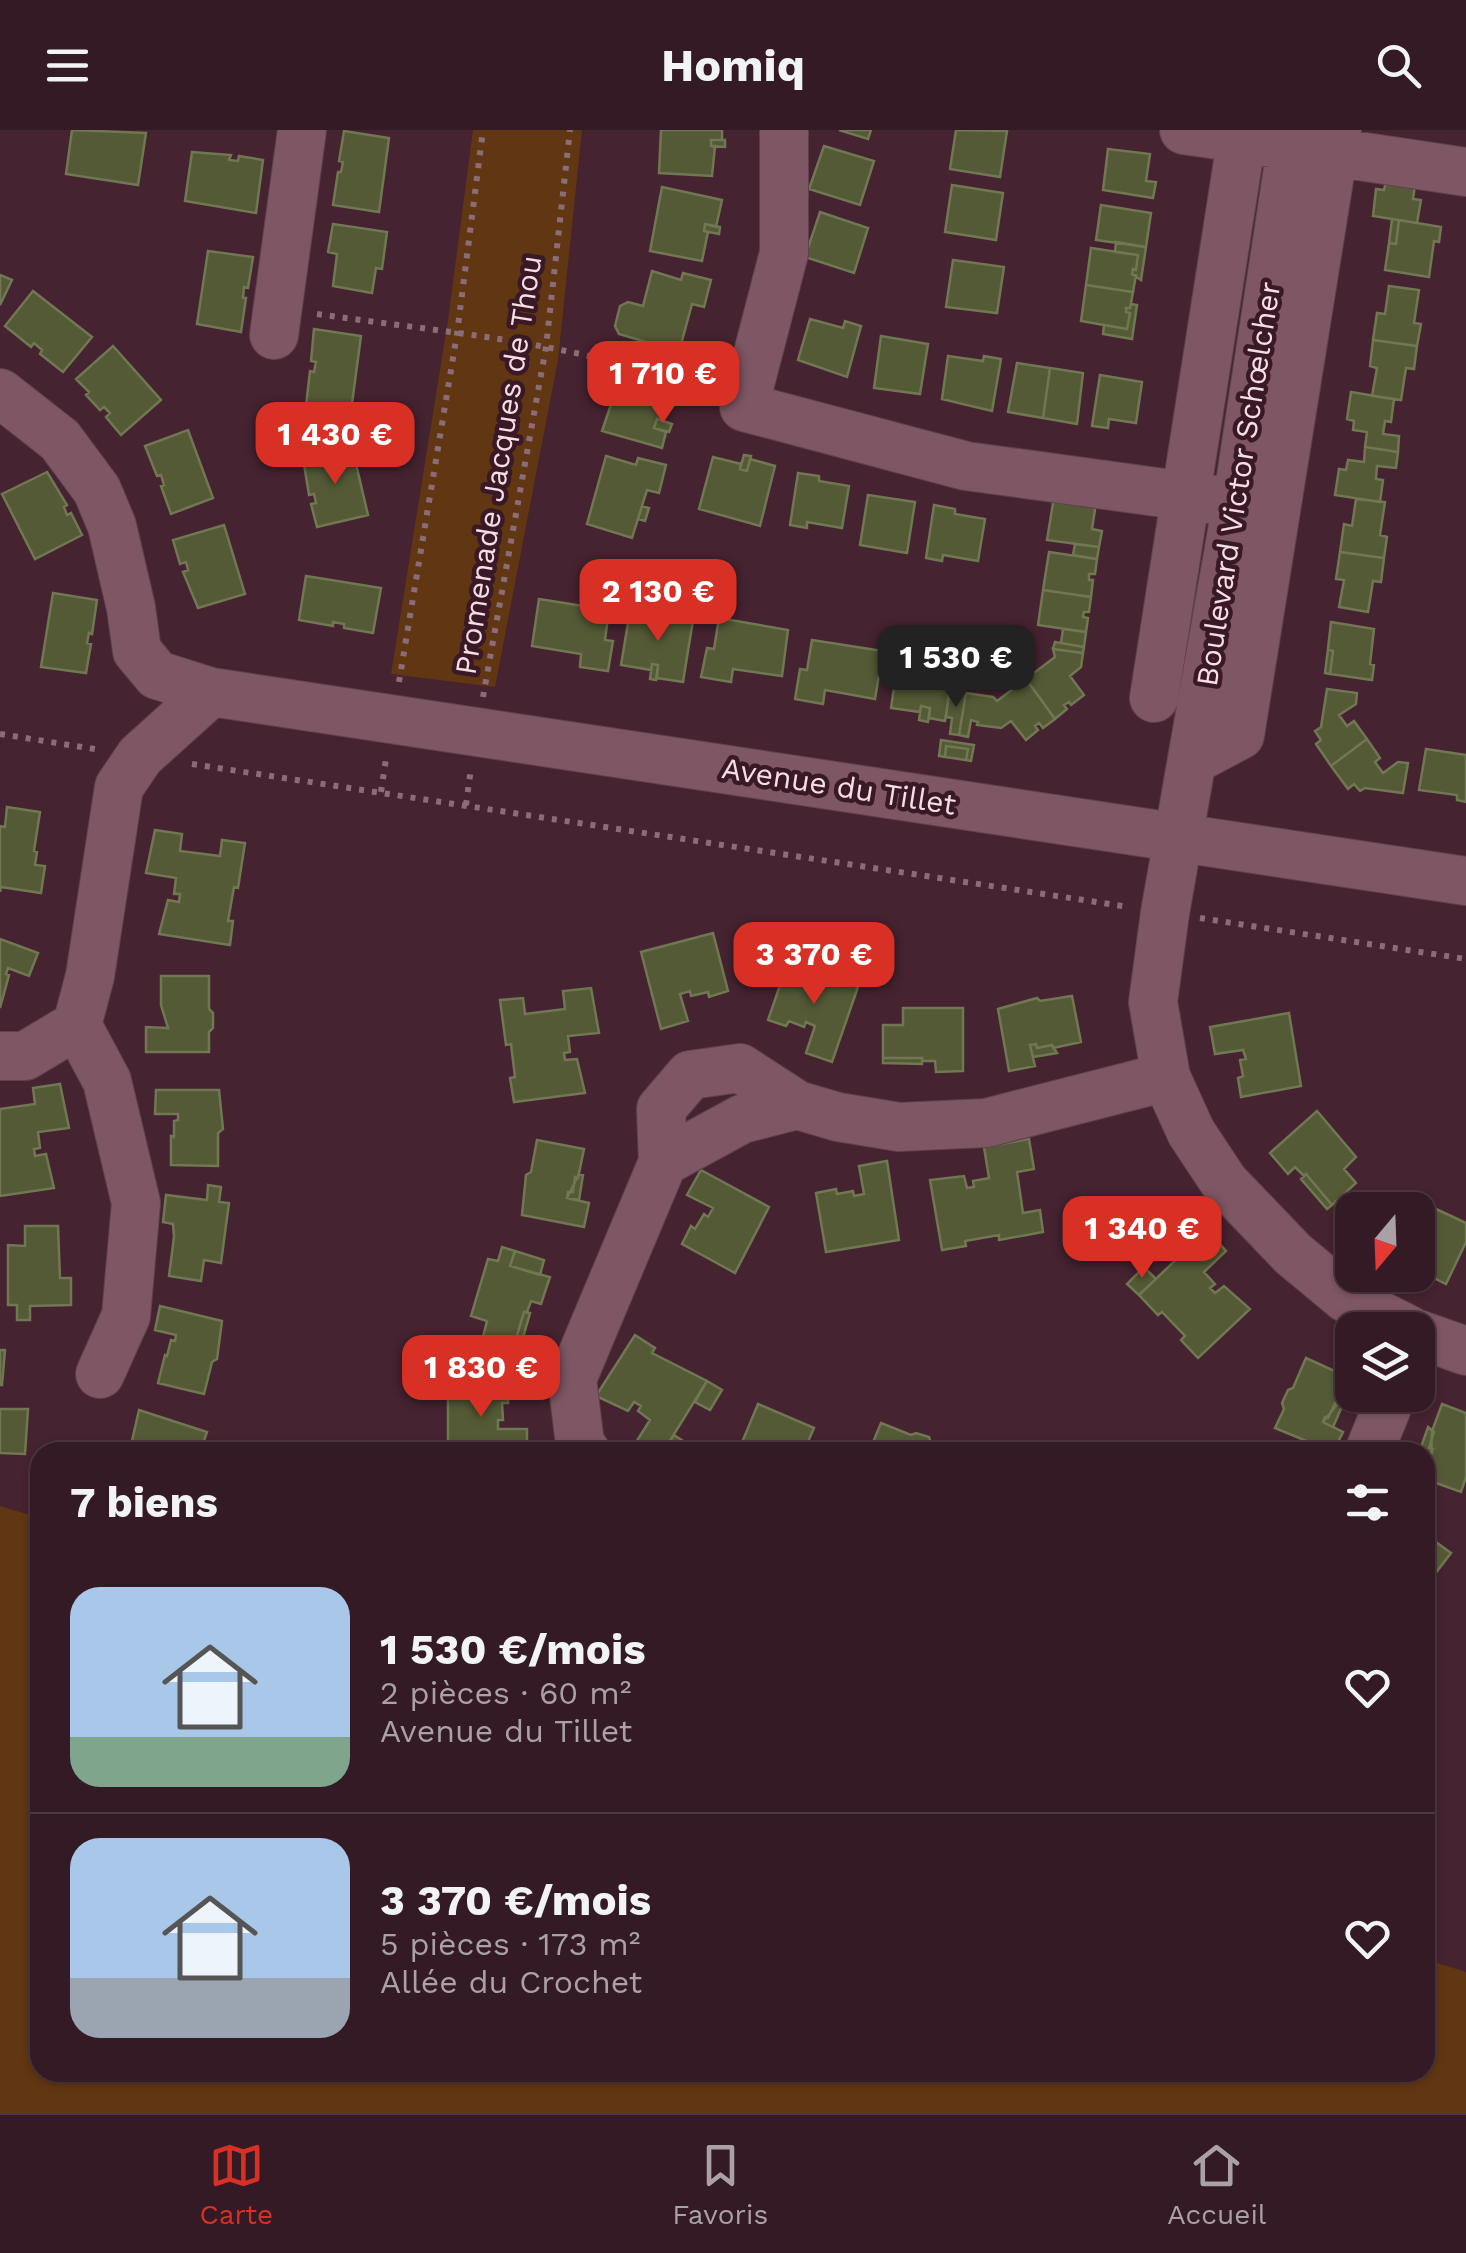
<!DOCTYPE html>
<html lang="fr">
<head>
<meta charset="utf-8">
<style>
	:root { --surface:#341a24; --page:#3f2731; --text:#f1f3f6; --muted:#a9a1a6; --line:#4e3841; --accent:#d93025 }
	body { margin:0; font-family:"Work Sans",sans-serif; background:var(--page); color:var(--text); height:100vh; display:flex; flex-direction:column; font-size:38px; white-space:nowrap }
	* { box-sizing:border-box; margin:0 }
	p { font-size:32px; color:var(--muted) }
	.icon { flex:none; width:55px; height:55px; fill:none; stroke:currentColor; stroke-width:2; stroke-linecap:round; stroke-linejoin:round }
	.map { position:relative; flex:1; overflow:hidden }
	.panel { position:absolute; left:30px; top:1312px; width:1405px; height:640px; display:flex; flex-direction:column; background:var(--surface); border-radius:30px; box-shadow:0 2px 8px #0004,0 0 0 2px var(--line) }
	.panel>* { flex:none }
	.needle { width:65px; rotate:199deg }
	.buttons { position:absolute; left:1335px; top:1062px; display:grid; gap:20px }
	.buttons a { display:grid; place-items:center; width:100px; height:100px; border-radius:20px; background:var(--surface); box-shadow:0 2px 8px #0004,0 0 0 2px var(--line); font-size:50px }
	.price { position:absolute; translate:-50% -85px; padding:0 22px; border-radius:20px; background:var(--accent); color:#fff; font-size:32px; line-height:65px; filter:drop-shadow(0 2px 5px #0008) }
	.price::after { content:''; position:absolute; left:50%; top:60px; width:30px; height:22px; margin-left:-15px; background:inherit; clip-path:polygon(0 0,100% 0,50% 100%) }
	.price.on { background:#222; color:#fff }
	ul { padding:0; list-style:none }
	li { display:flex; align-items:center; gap:30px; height:250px; padding:0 40px }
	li+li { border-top:2px solid var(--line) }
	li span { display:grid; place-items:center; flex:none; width:280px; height:200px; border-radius:30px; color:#555 }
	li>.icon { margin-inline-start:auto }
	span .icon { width:120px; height:120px; fill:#fffc; stroke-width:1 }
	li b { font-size:42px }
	h2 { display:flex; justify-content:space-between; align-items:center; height:120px; padding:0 40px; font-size:42px }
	header { display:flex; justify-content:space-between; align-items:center; height:130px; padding:0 40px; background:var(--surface); font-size:45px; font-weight:700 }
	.menu { display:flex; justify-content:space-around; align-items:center; height:140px; border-top:2px solid var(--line); background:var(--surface); font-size:28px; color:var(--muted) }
	.menu a { display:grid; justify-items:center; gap:5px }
	.menu .on { color:var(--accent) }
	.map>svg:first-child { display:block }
	.green { fill:#613612 }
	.building { fill:#545a36; stroke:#707752; stroke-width:2.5 }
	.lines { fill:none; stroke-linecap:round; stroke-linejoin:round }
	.minor-casing { stroke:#5f414e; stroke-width:50 }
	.path { stroke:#8b6d78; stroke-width:6; stroke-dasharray:5 8; stroke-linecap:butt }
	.minor { stroke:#7e5664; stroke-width:48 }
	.labels { text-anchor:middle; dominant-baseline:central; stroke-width:9; stroke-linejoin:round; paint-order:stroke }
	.street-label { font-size:30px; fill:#f6dee6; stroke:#3a1926 }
</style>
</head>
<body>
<header><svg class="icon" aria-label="menu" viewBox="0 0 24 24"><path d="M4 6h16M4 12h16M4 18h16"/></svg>Homiq<svg class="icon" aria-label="search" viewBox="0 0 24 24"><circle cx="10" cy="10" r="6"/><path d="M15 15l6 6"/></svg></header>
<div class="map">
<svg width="1466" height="1983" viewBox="0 0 1466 1983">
	<rect width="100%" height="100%" fill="#452330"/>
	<path class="green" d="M473,0h109l-24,230 -63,327 -104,-13 57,-354z
		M0,1376l40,12v554h1385v-113l41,13v141h-1466z"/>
	<path class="building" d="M72,0l74,3 -8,52 -72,-11z
		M661,0h61v10h-11v6h4l-3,30 -53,-3z
		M839,0h32l-3,9z
		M956,0l51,1 -7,46 -50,-8z
		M344,1l45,7 -10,74 -46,-7 5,-33h3l2,-10 -4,-1z
		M711,10h14v7l-14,-1z
		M824,16l50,15 -14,44 -51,-16z
		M1108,19l42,5 -4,27 10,1 -3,16 -50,-8z
		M192,22l39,3 -2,5 9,1 1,-5 24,4 -7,53 -71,-12z
		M1386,51l29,4 -2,14 8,1 -4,23 -44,-7 3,-27 8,1z
		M952,55l51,8 -7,47 -51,-8z
		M662,57l60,13 -6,27 -11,-3 -1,7 4,1 -6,29 -52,-10z
		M1101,75l50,8 -5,34 -50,-7z
		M820,82l48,16 -14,45 -49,-16z
		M1392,89l7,1 -3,24 -7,-1z
		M1399,90l42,7 -2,15 -5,-1 -5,36 -44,-7 4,-27 7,1z
		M333,94l54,8 -5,37 -6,-1 -4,25 -39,-7 4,-32 -9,-2z
		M705,94l15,3 -1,7 -15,-3z
		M1116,112l30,5 -5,33 -9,-6 1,-5 3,1 2,-15 -23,-3z
		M1091,118l47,7 -2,15 -3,-1 -1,5 4,1 -3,17 -47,-7z
		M208,121l45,6 -5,31 -4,-1 -1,11h3l-5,34 -44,-8z
		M953,130l51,7 -7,46 -51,-6z
		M652,141l29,9 2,-7 28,7 -7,27 -12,-3 -13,48 -60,-18 -4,-8 5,-20 8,-4 15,4z
		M0,145l12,5 -12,25z
		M1086,155l47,7 -3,16h-4v4l4,1 -3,16 -46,-8z
		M1389,156l30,4 -5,33 7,1 -4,22 -44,-6 4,-27 8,1z
		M33,161l59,46 -29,35 -23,-18 2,-4 -8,-7 -3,4 -26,-21z
		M1131,174l6,1 -5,34 -29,-5 1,-9 23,4 3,-16 -4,-1v-4h4z
		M810,189l33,9 2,-7 16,5 -14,51 -49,-17z
		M314,199l47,7 -10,75 -45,-5 4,-35 4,1 2,-10 -5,-1z
		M881,206l47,8 -8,50 -46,-6z
		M1373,210l44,6 -3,23 -8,-1 -5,32 -29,-4 5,-28 -7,-2z
		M113,216l48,54 -40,35 -15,-18 4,-4 -6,-6 -4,3 -14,-15 3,-3 -13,-13z
		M948,226l35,5 1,-5 17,3 -9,52 -50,-12z
		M1017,233l33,5 -7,50 -35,-6z
		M1050,238l33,5 -6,51 -34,-6z
		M1100,245l42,7 -6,41 -27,-4 -1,9 -16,-2z
		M620,248l52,13 -9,30 -6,-2 -3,9 12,4 -4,16 -60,-17z
		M1351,262l43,7 -3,23 -6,-1 -2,13 16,2 -1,16 -33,-5 2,-15 -14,-2 1,-9 -7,-2z
		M657,289l15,5 -3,8 -15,-4z
		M188,300l25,68 -42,16 -10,-28 3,-1 -3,-10 -4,1 -12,-30z
		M352,317l16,68 -51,12 -6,-23 5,-1 -2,-9 -5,1 -6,-37z
		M1365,317l33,5 -2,16 -19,-2 -1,13 7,1 -3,22 -45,-7 4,-26 7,1 2,-10 16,2z
		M744,325l7,1 -4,15 -7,-2z
		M606,326l30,9 2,-7 28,7 -7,28 -12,-3 -15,48 -45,-14z
		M713,327l28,7 -1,5 7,2 3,-12 25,7 -15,60 -61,-17z
		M47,342l20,33 -3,2 3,8 4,-2 11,22 -47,24 -33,-65z
		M798,343l21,3v5l30,5 -7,42 -35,-6v6l-17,-3z
		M868,365l47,7 -8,51 -47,-8z
		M1054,367l42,6 -4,26 10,2 -3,16 -52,-7z
		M1356,369l29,3 -5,33 7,2 -3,21 -44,-6 4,-28 8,2z
		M934,375l21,4v5l30,5 -7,42 -35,-6 -1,6 -16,-3z
		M642,376l7,2 -4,13 -7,-2z
		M224,395l21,69 -47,14 -15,-36 5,-2 -2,-8 -6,2 -7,-24z
		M1075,414l24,3 -2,12 -24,-4z
		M1049,422l48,7 -2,15h-6v6h4l-2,17 -48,-7z
		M1340,422l44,6 -3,24 -8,-1 -5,31 -29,-5 5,-27 -8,-1z
		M306,446l75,12 -8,45 -29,-5v-4l-11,-2v4l-34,-6z
		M1043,460l48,7 -2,15h-5l-1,5 5,1 -2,14 -48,-7z
		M53,463l44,7 -5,34 -3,-1 -2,10 4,1 -5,29 -45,-6z
		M539,469l70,11 -4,30 8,1 -5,30 -28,-4 1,-13 -49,-8z
		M630,481l63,9 -10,62 -26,-4 1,-13 -6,-1 -1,6 -30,-5z
		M719,488l69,12 -6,46 -49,-7 -2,13 -30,-5 6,-29 7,1z
		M1331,492l43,7 -4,35 4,1 -2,15 -42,-6 3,-23 -5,-2z
		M1063,499l23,3 -2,15 -23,-4z
		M812,510l71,11 -8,48 -50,-9 -2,14 -28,-5 5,-30 7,1z
		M1055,512l29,5 -1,6 -30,-4z
		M1053,519l30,4 -2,14 -11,9 14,19 -13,10 -2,-3 -5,3 3,4 -12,10 -29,-40 29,-22z
		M1328,519l5,2 -3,23 -5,-1z
		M899,524l56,5 -10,62 -16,-3 1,-10 -9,-2 -1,6 -29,-4z
		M652,534l6,1 -2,15 -6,-1z
		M1026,549l29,40 -12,9 -4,-5 -4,3 3,4 -12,10 -15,-19 -10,7 -24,-3 1,-3 -7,-2 -3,17 -9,-2 7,-42 27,4 4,4z
		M1327,559l30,4 -1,11 -17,11 8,11 7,-5 13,18 -36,27 -15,-22 5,-4 -6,-9 6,-4z
		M949,561l17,2 -7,42 -9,-1 2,-16 -6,-1z
		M921,576l9,2 -2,14 -9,-2z
		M1367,609l13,19 -5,4 8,11 15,-11 10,1 -5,30 -38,-5 -5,3 -6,-7 -6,5 -17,-23z
		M941,610l33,5 -3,16 -5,-1 2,-11 -22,-3 -1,11 -6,-1z
		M946,616l22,3 -2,11 -21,-3z
		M1426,619l40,6v47l-9,-2v-5l-38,-5z
		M7,677l33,5 -6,39 3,1 -2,13 10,1 -4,27 -40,-6 -1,5v-66l5,1z
		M155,700l27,4 -2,17 40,5 2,-16 23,3 -7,45 -4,-1 -6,34h5l-3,24 -71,-11 9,-34 11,2 1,-8h-6l2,-16 -30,-5z
		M713,803l15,58 -19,6 -1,-5 -17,4 -1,-5 -10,3 8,27 -27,8 -20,-77z
		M0,809l38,14 -9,23 -21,-8 -2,6 3,1 -9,33z
		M788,832l70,25 -26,75 -26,-9 9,-27 -9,-4 -2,5 -15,-6 -3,5 -18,-6z
		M161,846h48v33l4,4v15l-4,4v20h-63v-25l22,1 -7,-23z
		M591,858l8,45 -31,3 2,16 -6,1 1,7 12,-1 8,34 -71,9 -4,-24 5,-1 -4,-33 -5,1 -6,-45 23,-2 2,16 40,-5 -2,-18z
		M1072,866l9,46 -28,6 -1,-3 -15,3 -1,-4 -6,1 5,21 -26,5 -11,-62 39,-11 3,3z
		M903,878h60v63l-27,1 -1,-11h-12l-1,-3h-39v-33h20z
		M1289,883l12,73 -60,11 -3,-19 5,-2 -3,-16 6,-1 -3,-9 -28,4 -5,-27z
		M1036,914l1,4 15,-3 5,8 -24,4 -3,-12z
		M883,928h39v6l-39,-1z
		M60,954l9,44 -31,4 2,16 -6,1 1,7 11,-2 8,34 -54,8v-87l35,-5 -2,-16z
		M156,960h63l4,39 -5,4v33l-47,-1v-29l3,1v-16l4,-1v-6h-23z
		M1317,981l39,46 -12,12 12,14 -24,22 -26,-31 -2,2 -9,-9 -7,7 -18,-21z
		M1029,1009l5,30 -17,3 6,41 17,-3 3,22 -44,8v-5l-34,6 1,5 -24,4 -12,-70 34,-4 3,12 7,-1 -1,-6 16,-3 -5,-31z
		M537,1010l47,9 -6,29 -3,-1 -2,15h-5l-1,6 22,5 -5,24 -62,-12 4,-40 5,-3z
		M887,1031l12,79 -73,12 -10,-59 20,-4 1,5 16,-3 1,5 10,-2 -5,-28z
		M701,1040l68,37 -34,66 -53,-29 9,-18 4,3 9,-15 4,3 5,-9 -26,-13z
		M579,1044l4,1 -4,25 -12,-2z
		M1306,1044l26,31 -5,4 -26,-30z
		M208,1055l13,2 -2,15 10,1 -8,60 -17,-3 -3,21 -32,-5 5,-39 -1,-13 -10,-2 3,-27 41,5z
		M1419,1071l47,22v19l-20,42 -24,-12 5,-9 -9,-4v-49h-4z
		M1195,1090l11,12 -20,19 -12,-11z
		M25,1096h33l2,52h11v27l-41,1v14h-13v-15h-9v-60l17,1z
		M1207,1100l19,21 -22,21 11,12 -5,4 5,5 9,-7 26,23 -52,49 -17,-18 4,-4 -23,-24 -4,3 -19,-20z
		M502,1117l13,4 -5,15 40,11 -9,27 -10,-3 -4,11h-3l-11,37 -31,-8 5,-20 -16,-5 17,-57 10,2z
		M515,1121l29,9 -4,15 -30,-9z
		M1144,1137l12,12 -17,16 -12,-11z
		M160,1176l62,15 -5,38 -5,3 -8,32 -46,-11 7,-28 2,1 4,-16 4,1 1,-6 -21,-5z
		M524,1182l6,1 -11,39 -6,-3z
		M635,1205l20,13 -3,5 55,28 -44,71h-20l-10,-5 17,-27 -12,-9 3,-5 -7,-4 -6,9 -32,-15z
		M0,1220h5l-3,35h-2z
		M1306,1228l44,20 -12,26 -3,-1 -7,15 -3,-1 -2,5 20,10 -10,20 -58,-24 9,-19 -2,-6 6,-13 5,-2z
		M707,1251l15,9 -12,20 -15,-8z
		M448,1252l60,1v20h-6l1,17h-5v9h29v23h-79z
		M1339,1272l4,2 -10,23 -10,-5z
		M758,1274l56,24 -7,16 18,8h-87z
		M1442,1274l24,9v64l-5,15 -36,-13v-27h-18l3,-5 10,3 11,5 1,-24z
		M0,1279h28l-3,45 -25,-1z
		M139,1280l68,22 -7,20h-60l2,-4 -11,-3z
		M881,1293l30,12 5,-2 13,4 2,6 20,7v2h-82z
		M1428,1297l6,5 -5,16 4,1 -2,6 -11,-5z
		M674,1305l14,9 -6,8h-19z
		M1425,1404l26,19 -26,34z"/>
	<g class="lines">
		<g class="minor-casing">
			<path id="minor" d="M784,0v123l-40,154 222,59 271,37
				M1184,0l282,42
				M1294,0l-57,373 -72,410 -12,89 13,75 25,55 33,50 69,72 53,44 63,32
				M274,205l28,-205
				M0,263l60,47 37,50 15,36 19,82 6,43 20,24 54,17 1255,189
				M1154,568l89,-568
				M1193,630l47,-25 97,-605
				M77,895l30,56 29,122 -10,113 -26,58
				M0,926h25l52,-31 13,-49 29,-189 21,-31 71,-64
				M663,1032l-2,-53 29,-34 50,-7 57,37
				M1418,1204l48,17
				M586,1322l-6,-8 -8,-65 91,-217 79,-43 55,-14 41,12 61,10 87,-4 180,-46
				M1369,1322l23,-57"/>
		</g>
		<path class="path" d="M317,184c131,19 270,29 393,79
			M399,552l58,-348 26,-204
			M483,567l63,-350 24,-217
			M0,604l101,16
			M192,634l937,143
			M381,662l5,-33
			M466,675l5,-37
			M1200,788l266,41"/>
		<use href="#minor" class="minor"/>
	</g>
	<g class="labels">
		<g class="street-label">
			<text transform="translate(498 335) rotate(-81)">Promenade Jacques de Thou</text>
			<text transform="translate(1238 354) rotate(-81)">Boulevard Victor Schœlcher</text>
			<text transform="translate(839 656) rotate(9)">Avenue du Tillet</text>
		</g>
	</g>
</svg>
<div class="buttons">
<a><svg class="needle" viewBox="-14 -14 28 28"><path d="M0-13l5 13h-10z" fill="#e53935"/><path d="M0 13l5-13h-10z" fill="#a9a1a6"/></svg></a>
<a><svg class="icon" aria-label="layers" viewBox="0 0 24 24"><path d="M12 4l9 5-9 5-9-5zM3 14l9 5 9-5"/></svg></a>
</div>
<b class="price" style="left:663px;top:296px">1 710 €</b>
<b class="price" style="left:335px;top:357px">1 430 €</b>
<b class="price" style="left:658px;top:514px">2 130 €</b>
<b class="price on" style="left:956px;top:580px">1 530 €</b>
<b class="price" style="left:814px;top:877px">3 370 €</b>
<b class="price" style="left:1142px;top:1151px">1 340 €</b>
<b class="price" style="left:481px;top:1290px">1 830 €</b>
<section class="panel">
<h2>7 biens<svg class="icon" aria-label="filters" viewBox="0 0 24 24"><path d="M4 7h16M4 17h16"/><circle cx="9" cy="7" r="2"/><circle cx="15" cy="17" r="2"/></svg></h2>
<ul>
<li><span style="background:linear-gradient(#a9c7e8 75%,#7fa58c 0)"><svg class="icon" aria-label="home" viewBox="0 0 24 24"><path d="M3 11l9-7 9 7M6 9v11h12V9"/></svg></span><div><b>1 530 €/mois</b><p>2 pièces · 60 m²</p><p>Avenue du Tillet</p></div><svg class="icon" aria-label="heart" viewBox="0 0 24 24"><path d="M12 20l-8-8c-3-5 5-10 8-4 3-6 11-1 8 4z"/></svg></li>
<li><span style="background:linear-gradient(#a9c7e8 70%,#9aa5b1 0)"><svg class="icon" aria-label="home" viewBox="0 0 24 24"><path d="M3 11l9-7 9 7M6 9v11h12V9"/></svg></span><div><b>3 370 €/mois</b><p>5 pièces · 173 m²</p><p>Allée du Crochet</p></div><svg class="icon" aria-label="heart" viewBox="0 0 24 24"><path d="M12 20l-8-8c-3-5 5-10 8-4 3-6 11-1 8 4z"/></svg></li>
</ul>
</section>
</div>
<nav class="menu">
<a class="on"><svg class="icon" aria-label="map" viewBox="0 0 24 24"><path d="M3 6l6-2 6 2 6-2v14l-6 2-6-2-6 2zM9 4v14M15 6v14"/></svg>Carte</a>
<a><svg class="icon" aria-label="saved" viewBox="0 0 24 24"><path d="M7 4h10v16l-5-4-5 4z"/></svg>Favoris</a>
<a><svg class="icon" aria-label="home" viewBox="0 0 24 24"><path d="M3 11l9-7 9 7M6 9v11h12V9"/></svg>Accueil</a>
</nav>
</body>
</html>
